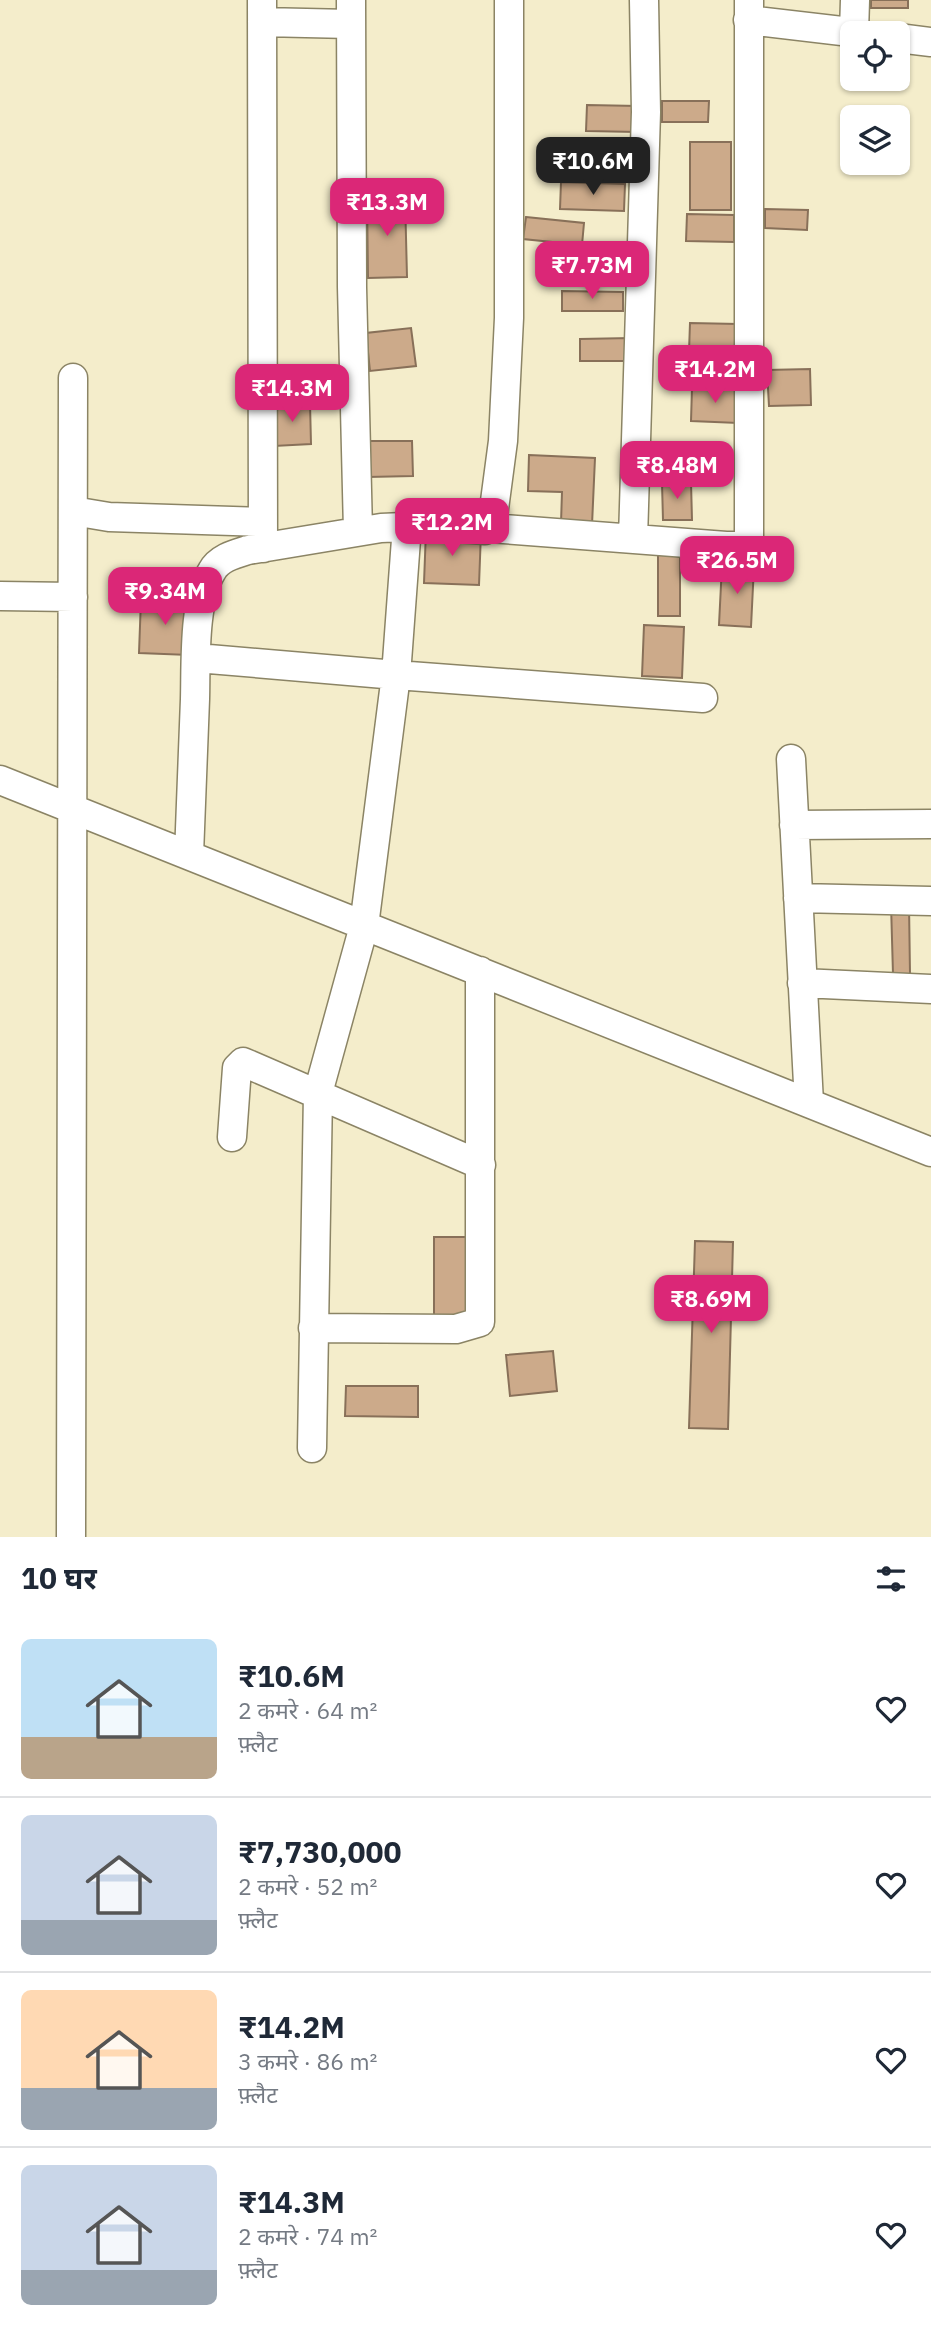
<!DOCTYPE html>
<html lang="hi">
<head>
<meta charset="utf-8">
<style>
	:root { --surface:#fff; --page:#f2f2f3; --text:#1f2937; --muted:#747a83; --line:#e0e1e3; --accent:#db2777 }
	body { margin:0; font-family:"IBM Plex Sans","Noto Sans Devanagari",sans-serif; background:var(--page); color:var(--text); height:100vh; display:flex; flex-direction:column; font-size:26px; white-space:nowrap }
	* { box-sizing:border-box; margin:0 }
	p { font-size:23px; color:var(--muted) }
	.icon { flex:none; width:38px; height:38px; fill:none; stroke:currentColor; stroke-width:2; stroke-linecap:round; stroke-linejoin:round }
	.map { position:relative; height:1537px; overflow:hidden }
	.sheet { display:flex; flex-direction:column; background:var(--surface); flex:1 }
	.sheet>* { flex:none }
	.tools { position:absolute; left:840px; top:21px; display:grid; gap:14px }
	.tools a { display:grid; place-items:center; width:70px; height:70px; border-radius:10px; background:var(--surface); box-shadow:0 2px 5px #0004; font-size:35px }
	.price { position:absolute; translate:-50% -60px; padding:0 16px; border-radius:14px; background:var(--accent); color:#fff; font-size:23px; line-height:46px; filter:drop-shadow(0 2px 4px #0008) }
	.price::after { content:''; position:absolute; left:50%; top:42px; width:21px; height:16px; margin-left:-10px; background:inherit; clip-path:polygon(0 0,100% 0,50% 100%) }
	.price.active { background:#222; color:#fff }
	ul { padding:0; list-style:none }
	li { display:flex; align-items:center; gap:21px; height:175px; padding:0 21px }
	li+li { border-top:2px solid var(--line) }
	li span { display:grid; place-items:center; flex:none; width:196px; height:140px; border-radius:10px; color:#555 }
	li>.icon { margin-inline-start:auto }
	span .icon { width:84px; height:84px; fill:#fffc; stroke-width:1 }
	li b { font-size:30px }
	h2 { display:flex; justify-content:space-between; align-items:center; height:84px; padding:0 21px; font-size:30px }
	.map>svg:first-child { display:block }
	.building { fill:#ccaa8a; stroke:#887059; stroke-width:2 }
	.lines { fill:none; stroke-linecap:round; stroke-linejoin:round }
	.minor-casing { stroke:#8b8465; stroke-width:31 }
	.minor { stroke:#fff; stroke-width:28 }
</style>
</head>
<body>
<div class="map">
<svg width="931" height="1537" viewBox="0 0 931 1537">
	<rect width="100%" height="100%" fill="#f4edcb"/>
	<path class="building" d="M871,0h37v8h-37z
		M662,101h47l-1,21h-46z
		M587,105l51,1 -1,26 -51,-1z
		M690,142h41v68h-41z
		M561,182l64,2 -1,27 -64,-2z
		M405,197l2,80 -39,1 -1,-80z
		M765,209l43,1 -1,20 -42,-2z
		M687,214l47,1v27l-48,-1z
		M526,217l58,6 -2,22 -59,-6z
		M562,291l61,1v19h-61z
		M690,323l48,1 -1,29 -48,-1z
		M411,328l5,38 -46,5 -4,-38z
		M631,338v23h-51v-22z
		M690,362l42,1 -1,19 -41,-1z
		M810,369l1,36 -42,1 -2,-36z
		M692,388l47,1 -1,34 -47,-2z
		M310,403l1,41 -37,2 -2,-41z
		M367,441h45l1,35 -45,1z
		M686,442l1,33h-40l-1,-32z
		M529,455l66,3 -3,67 -31,-2 1,-31 -34,-1z
		M691,482l1,38h-29l-1,-37z
		M426,530l55,2 -2,53 -55,-2z
		M658,544h22v72h-22z
		M722,565l32,1 -3,61 -32,-2z
		M141,599l50,1 -2,55 -50,-2z
		M644,625l40,2 -2,51 -40,-2z
		M891,904h18l1,70h-17z
		M434,1237h43v80h-43z
		M695,1241l38,1 -5,187 -39,-1z
		M553,1351l4,40 -47,5 -4,-41z
		M346,1386h72v31l-73,-1z"/>
	<g class="lines">
		<g class="minor-casing">
			<path id="minor" d="M262,0l1,548
				M351,0l1,287 6,244
				M748,20l111,13
				M262,22l88,2
				M854,33l1,-33
				M898,38l33,4
				M73,511l36,6 152,5
				M490,528l236,18h17l6,-4v-542
				M633,539l13,-427 -2,-112
				M0,596l73,1
				M197,658l199,17 11,-149
				M791,759l18,344
				M0,780l931,372
				M794,825l137,-1
				M189,855c2,-52 4,-104 6,-156 1,-36 -2,-98 17,-128 7,-13 23,-17 36,-21l133,-22 46,-2 58,4 7,-6 11,-83 6,-123v-318
				M798,898l133,3
				M802,983l129,6
				M232,1137l5,-69 6,-6 238,103
				M313,1328l143,1 24,-7v-351
				M312,1448l6,-355 46,-167 32,-251 307,23
				M71,1537l2,-1159"/>
		</g>
		<use href="#minor" class="minor"/>
	</g>
</svg>
<div class="tools">
<a><svg class="icon" aria-label="locate" viewBox="0 0 24 24"><circle cx="12" cy="12" r="6"/><path d="M12 2v4M12 18v4M2 12h4M18 12h4"/></svg></a>
<a><svg class="icon" aria-label="layers" viewBox="0 0 24 24"><path d="M12 4l9 5-9 5-9-5zM3 14l9 5 9-5"/></svg></a>
</div>
<b class="price active" style="left:593px;top:197px">₹10.6M</b>
<b class="price" style="left:387px;top:238px">₹13.3M</b>
<b class="price" style="left:592px;top:301px">₹7.73M</b>
<b class="price" style="left:715px;top:405px">₹14.2M</b>
<b class="price" style="left:292px;top:424px">₹14.3M</b>
<b class="price" style="left:677px;top:501px">₹8.48M</b>
<b class="price" style="left:452px;top:558px">₹12.2M</b>
<b class="price" style="left:737px;top:596px">₹26.5M</b>
<b class="price" style="left:165px;top:627px">₹9.34M</b>
<b class="price" style="left:711px;top:1335px">₹8.69M</b>
</div>
<section class="sheet">
<h2>10 घर<svg class="icon" aria-label="filters" viewBox="0 0 24 24"><path d="M4 7h16M4 17h16"/><circle cx="9" cy="7" r="2"/><circle cx="15" cy="17" r="2"/></svg></h2>
<ul>
<li><span style="background:linear-gradient(#bfe0f5 70%,#b9a48a 0)"><svg class="icon" aria-label="home" viewBox="0 0 24 24"><path d="M3 11l9-7 9 7M6 9v11h12V9"/></svg></span><div><b>₹10.6M</b><p>2 कमरे · 64 m²</p><p>फ़्लैट</p></div><svg class="icon" aria-label="heart" viewBox="0 0 24 24"><path d="M12 20l-8-8c-3-5 5-10 8-4 3-6 11-1 8 4z"/></svg></li>
<li><span style="background:linear-gradient(#c9d6e8 75%,#9aa5b1 0)"><svg class="icon" aria-label="home" viewBox="0 0 24 24"><path d="M3 11l9-7 9 7M6 9v11h12V9"/></svg></span><div><b>₹7,730,000</b><p>2 कमरे · 52 m²</p><p>फ़्लैट</p></div><svg class="icon" aria-label="heart" viewBox="0 0 24 24"><path d="M12 20l-8-8c-3-5 5-10 8-4 3-6 11-1 8 4z"/></svg></li>
<li><span style="background:linear-gradient(#ffd9b3 70%,#9aa5b1 0)"><svg class="icon" aria-label="home" viewBox="0 0 24 24"><path d="M3 11l9-7 9 7M6 9v11h12V9"/></svg></span><div><b>₹14.2M</b><p>3 कमरे · 86 m²</p><p>फ़्लैट</p></div><svg class="icon" aria-label="heart" viewBox="0 0 24 24"><path d="M12 20l-8-8c-3-5 5-10 8-4 3-6 11-1 8 4z"/></svg></li>
<li><span style="background:linear-gradient(#c9d6e8 75%,#9aa5b1 0)"><svg class="icon" aria-label="home" viewBox="0 0 24 24"><path d="M3 11l9-7 9 7M6 9v11h12V9"/></svg></span><div><b>₹14.3M</b><p>2 कमरे · 74 m²</p><p>फ़्लैट</p></div><svg class="icon" aria-label="heart" viewBox="0 0 24 24"><path d="M12 20l-8-8c-3-5 5-10 8-4 3-6 11-1 8 4z"/></svg></li>
</ul>
</section>
</body>
</html>
